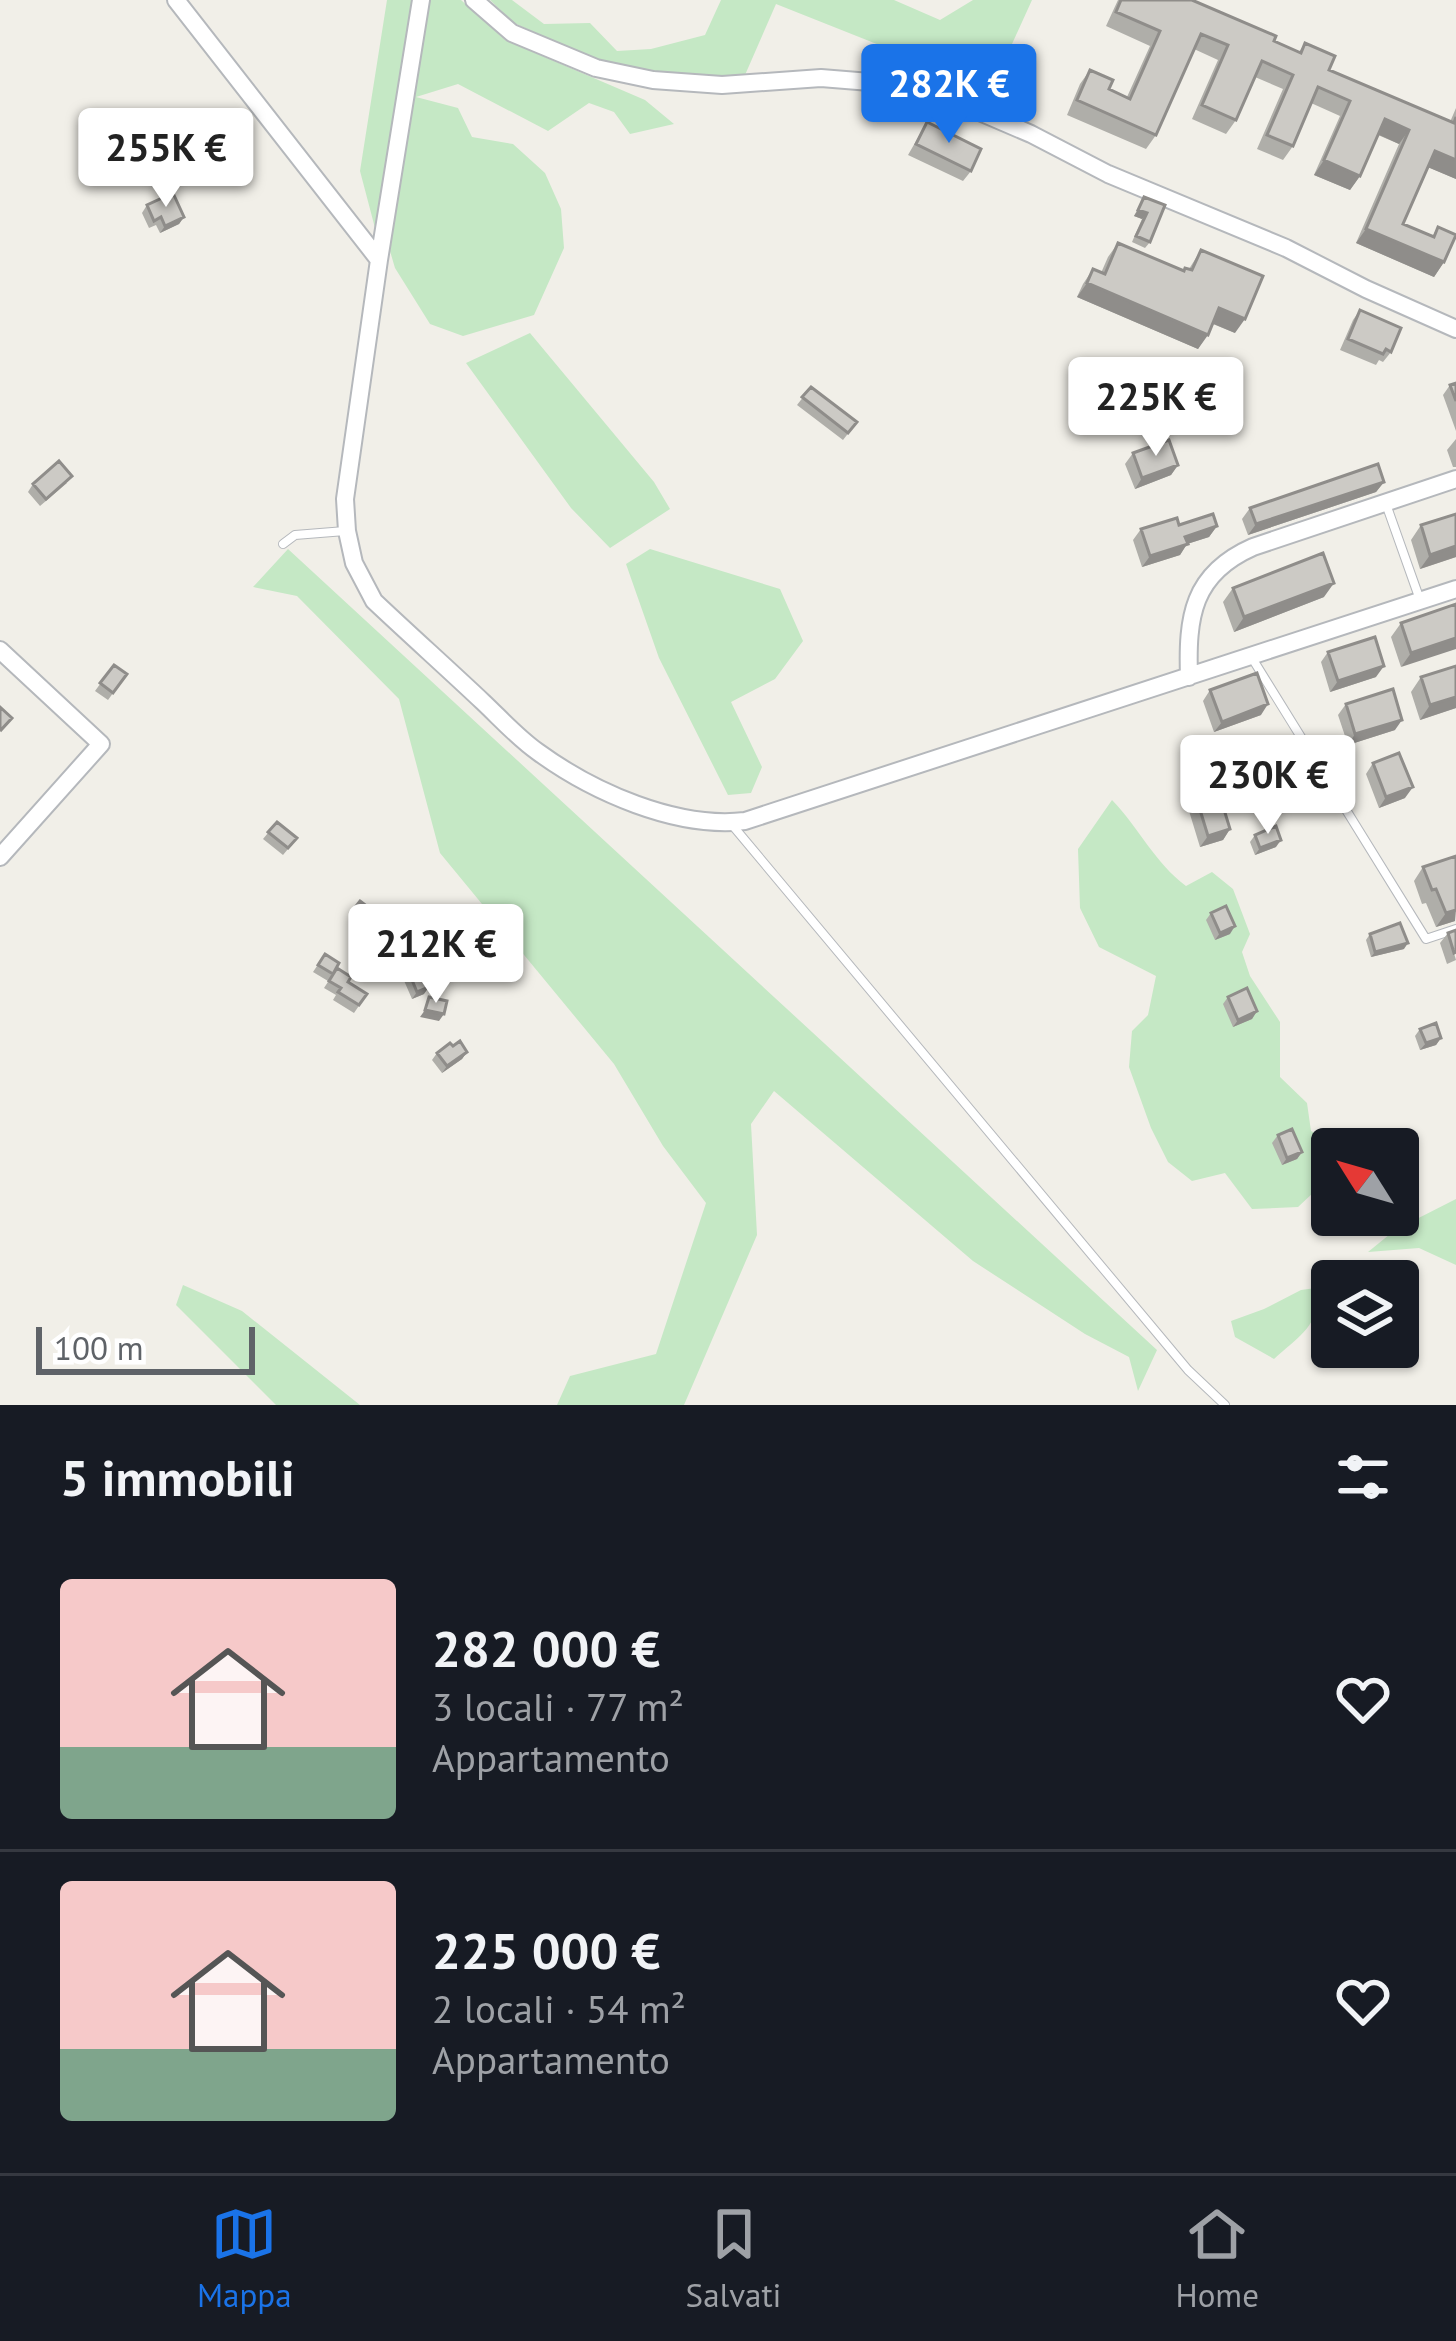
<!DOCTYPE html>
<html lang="it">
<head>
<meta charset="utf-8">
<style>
	:root { --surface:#171b24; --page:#242831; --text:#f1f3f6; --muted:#9ea1a6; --line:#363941; --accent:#1a73e8 }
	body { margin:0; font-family:"PT Sans",sans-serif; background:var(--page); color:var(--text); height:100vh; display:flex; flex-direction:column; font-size:45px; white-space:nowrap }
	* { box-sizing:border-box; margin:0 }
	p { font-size:39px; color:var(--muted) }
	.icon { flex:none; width:66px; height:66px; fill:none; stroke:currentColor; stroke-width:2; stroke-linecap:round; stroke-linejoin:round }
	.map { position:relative; height:1405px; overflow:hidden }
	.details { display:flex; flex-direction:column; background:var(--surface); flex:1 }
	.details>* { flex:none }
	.needle { width:78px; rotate:307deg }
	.buttons { position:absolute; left:1311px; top:1128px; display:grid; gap:24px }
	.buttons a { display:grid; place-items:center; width:108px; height:108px; border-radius:12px; background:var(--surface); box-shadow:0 3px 9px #0004; font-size:60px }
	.scale { position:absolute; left:36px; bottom:30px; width:219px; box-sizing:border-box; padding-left:12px; border:6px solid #5f6368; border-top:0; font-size:33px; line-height:42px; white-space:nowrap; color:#5f6368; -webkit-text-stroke:9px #fff; paint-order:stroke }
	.price { position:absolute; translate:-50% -102px; padding:0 27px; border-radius:12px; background:#fff; color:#222; font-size:39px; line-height:78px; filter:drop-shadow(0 3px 6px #0008) }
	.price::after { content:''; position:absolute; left:50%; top:72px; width:36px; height:27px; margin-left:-18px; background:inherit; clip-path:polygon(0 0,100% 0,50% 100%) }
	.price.active { background:var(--accent); color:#fff }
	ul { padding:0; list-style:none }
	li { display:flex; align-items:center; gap:36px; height:300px; padding:0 60px }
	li+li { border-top:3px solid var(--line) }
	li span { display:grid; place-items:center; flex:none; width:336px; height:240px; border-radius:12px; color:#555 }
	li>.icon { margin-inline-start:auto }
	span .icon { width:144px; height:144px; fill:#fffc; stroke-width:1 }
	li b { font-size:51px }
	h2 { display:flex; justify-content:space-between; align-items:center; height:144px; padding:0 60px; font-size:51px }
	.tabs { display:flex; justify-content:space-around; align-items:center; height:168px; border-top:3px solid var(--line); background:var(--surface); font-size:33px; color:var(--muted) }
	.tabs a { display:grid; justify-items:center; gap:6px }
	.tabs .active { color:var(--accent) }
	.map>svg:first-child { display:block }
	.green { fill:#c5e8c5 }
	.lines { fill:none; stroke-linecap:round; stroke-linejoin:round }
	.lane-casing { stroke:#b5b8bc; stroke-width:10 }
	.street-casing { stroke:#b5b8bc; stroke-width:20 }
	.lane { stroke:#fff; stroke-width:8 }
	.street { stroke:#fff; stroke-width:16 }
	.wall { fill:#afaea9 }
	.shaded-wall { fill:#8f8d8a }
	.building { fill:#cccac5; stroke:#8f8d8a; stroke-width:3 }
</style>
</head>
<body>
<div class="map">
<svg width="1456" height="1405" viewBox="0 0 1456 1405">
	<rect width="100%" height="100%" fill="#f1efe8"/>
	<path class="green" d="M387,0h25l-37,228 -15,-57z
		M429,0h32l44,40 140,60 29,24 -44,10 -16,-22 -25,-9 -41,28 -90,-47 -42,13 42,11 14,29 41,7 32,29 16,36 3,39 -30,67 -71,21 -33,-12 -35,-56 -5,-17z
		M490,0h22l32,24 46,-1 27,28 34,-2 54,-14 16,-35h173l46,20 33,-20h59l-35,77 -18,28 -42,-22 -15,-21 -146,-58 -31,71 -33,9 -112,-22 -86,-39z
		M530,333l124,149 16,27 -60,39 -39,-40 -105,-145z
		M288,549l869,801 -19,41 -9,-34 -44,-23 -112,-73 -199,-170 -23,33 6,111 -73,170h-127l13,-29 86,-22 50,-151 -43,-57 -49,-82 -174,-211 -41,-154 -102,-103 -44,-9z
		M650,549l130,40 23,52 -28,38 -44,23 31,65 -11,26 -23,2 -69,-137 -33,-94z
		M1112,800c27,28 43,63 74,86l26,-14 21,17 17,45 -8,18 8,24 30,46v55l27,26 4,28 28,16 -7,2 -3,29 -31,29 -46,2 -27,-36 -33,8 -24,-19 -17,-34 -22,-61 3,-36 16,-16 8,-39 -57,-29 -19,-39 -2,-59z
		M1456,1199v66l-37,-17 -51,4 27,-22z
		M183,1285l59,26 118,94h-84l-100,-100z
		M1316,1288c6,37 -17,48 -42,71l-39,-22 -4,-16 33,-12 37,-19z"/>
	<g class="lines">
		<g class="lane-casing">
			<path id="lane" d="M1386,504l33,93
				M283,544l12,-9 50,-4
				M1252,658l174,281 30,-10
				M733,826l455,544 37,35"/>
		</g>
		<g class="street-casing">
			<path id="street" d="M176,0l203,260
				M421,0l-42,260 -34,239 2,32 7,32 20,38c36,34 73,67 109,101 18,17 35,36 55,50 55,40 138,77 207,69l711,-232
				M474,0l38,33 84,35 57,12 69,5 99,-7 98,8 112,48 77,40 178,74 80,41 90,40
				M0,650l101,94 -101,113
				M1189,677c-2,-60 3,-103 64,-130l203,-68"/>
		</g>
		<use href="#lane" class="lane"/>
		<use href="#street" class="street"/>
	</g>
	<path class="wall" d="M1118,0h74l107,52 6,-9 24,27 121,52 6,-14v71l-28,-12 -25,57 29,13 6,-10 6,35 -10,15 -78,-34 43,-99 -21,-9 -18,41 -10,14 -36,-15 26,-59 -29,-13 -18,43 -10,14 -26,-11 26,-60 -28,-12 -19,43 -10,14 -34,-15 26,-59 -24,-11 -38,86 -10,14 -79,-34 13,-31 10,-14 19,19 18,8 23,-51 -44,-20z
		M927,122l44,49 -8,10 -55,-26z
		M1144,197l6,45 -5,6 -13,-6 10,-23 -8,-3z
		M147,205l37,12 -5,7 -19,9 -4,-8 -7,3 -7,-15z
		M1118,243l65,27 6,-1 12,-19 34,83 -22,-9 -15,25 -121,-52 6,-13 10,-15 8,4 7,-16z
		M1360,310l31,42 -8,10 -4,-2 -3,5 -36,-15 13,-30z
		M1456,383v48l-13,-36 7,-10z
		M811,387l46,35 -14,18 -46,-35z
		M1456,439v28h-3l-6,-17z
		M1133,453l45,12 -7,10 -36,14 -10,-25z
		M1384,482l-8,10 -128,43 -6,-16 8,-11z
		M67,483l-27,23 -12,-14 5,-8z
		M1179,525l38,1 -8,11 -22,7 -7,11 -38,12 -9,-27 8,-11z
		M1421,525l35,32 -36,12 -9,-29z
		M1233,588l91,9 -90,35 -11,-30z
		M1456,604l-55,63 -10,-30 10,-14z
		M1328,652l48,25 -46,15 -9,-30z
		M114,665l13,9 -19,26 -13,-9z
		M1421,677l35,31 -36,12 -9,-28z
		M1210,690l51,25 -47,17 -11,-31z
		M1346,704l49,26 -47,15 -10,-30z
		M1373,763l32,35 -26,10 -13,-34z
		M1190,777l40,52 -7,11 -23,7 -18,-59z
		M277,822l20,16 -14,17 -20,-16z
		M1255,835l21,12 -21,8 -5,-13z
		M1423,867l32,54 -19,6 -10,-24 -4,1 -8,-23z
		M360,901l17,13 -9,13 -17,-14z
		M1211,913l19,21 -15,6 -9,-20z
		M1448,933l8,27 -9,4 -7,-21z
		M1370,934l34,15 -33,8 -5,-17z
		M325,954l8,20 -5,7 -15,-9z
		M337,968l11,14 19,12 -13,19 -21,-13 3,-5 -12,-7z
		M407,968l17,26 -12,5 -10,-23z
		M1228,997l29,14 -5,8 -19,8 -10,-23z
		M1420,1029l21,9 -5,7 -16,5 -5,-14z
		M453,1046l14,6 -5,7 -20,14 -10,-13 5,-7z
		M1278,1135l24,17 -5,7 -15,6 -10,-22z"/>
	<path class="shaded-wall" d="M1385,119l24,11 -10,14 -24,-11z
		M1435,151l21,9v19l-31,-13z
		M1324,160l36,16 -10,14 -36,-15z
		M1138,210l9,3 -5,6 -8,-3z
		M184,217l-5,7 -19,9 5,-7z
		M1366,229l78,33 -10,15 -78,-34z
		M1087,283l121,52 -10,14 -121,-52z
		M1219,308l26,11 -10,14 -26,-11z
		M1178,465l-7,10 -36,14 7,-11z
		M1384,482l-8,10 -128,43 8,-11z
		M1217,526l-8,11 -22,7 -7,11 -38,12 8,-11 35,-19z
		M1456,546v11l-36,12 10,-14z
		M1334,583l-10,14 -90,35 10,-15z
		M1456,638v11l-55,18 10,-14z
		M1384,666l-8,11 -46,15 8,-11z
		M1456,697v11l-36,12 10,-15z
		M1268,704l-7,11 -47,17 8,-10z
		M1402,720l-7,10 -47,15 7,-11z
		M1413,787l-8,11 -26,10 7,-11z
		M1230,829l-7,11 -23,7 8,-11z
		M1281,840l-5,7 -21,8 5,-7z
		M1456,910l-1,11 -19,6 10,-14z
		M1235,926l-5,8 -15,6 5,-7z
		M1408,943l-4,6 -33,8 4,-5z
		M429,987l-5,7 -12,5 5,-7z
		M425,1010l19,4 -5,7 -19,-4z
		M1257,1011l-5,8 -19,8 5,-7z
		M1441,1038l-5,7 -16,5 6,-7z
		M467,1052l-5,7 -20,14 5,-7z
		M1302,1152l-5,7 -15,6 5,-7z"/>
	<path class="building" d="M1121,0h71l84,36 -2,5 27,12 4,-10 30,13 -6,14 125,53 2,-6v43l-21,-9 -32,73 31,13 4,-10 18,8 -12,27 -78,-33 43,-99 -24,-11 -25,57 -36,-16 26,-59 -32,-14 -25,59 -26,-11 26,-60 -31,-14 -26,59 -34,-15 26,-60 -27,-11 -45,101 -79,-35 13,-30 23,10 -4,9 21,10 30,-68 -44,-19z
		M927,122l54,27 -10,22 -55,-27z
		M173,193l11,24 -19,9 -4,-9 -7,4 -7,-16z
		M1144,197l21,8 -15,37 -14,-6 11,-23 -9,-3z
		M1118,243l66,28 1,-3 7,2 9,-20 62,26 -18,43 -26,-11 -11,27 -121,-52 6,-14 12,5z
		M1360,310l41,18 -10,24 -5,-3 -3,5 -35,-15z
		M1456,383v18l-6,-16z
		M811,387l46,35 -9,11 -46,-36z
		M1169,440l9,25 -36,13 -9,-25z
		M59,461l13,15 -26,23 -13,-15z
		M1378,464l6,18 -128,42 -6,-16z
		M1213,514l4,12 -32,11 3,7 -38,12 -9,-27 36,-11 2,7z
		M1456,514v32l-26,9 -9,-30z
		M1323,553l11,30 -90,34 -11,-29z
		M1456,604v34l-45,15 -10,-30z
		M1375,637l9,29 -46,15 -10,-29z
		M114,665l13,9 -14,19 -13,-10z
		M1456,666v31l-26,8 -9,-28z
		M1257,673l11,31 -46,18 -12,-32z
		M1393,689l9,31 -47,14 -9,-30z
		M0,707l12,11 -11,12 -1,-1z
		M1399,753l14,34 -27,10 -13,-34z
		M1212,770l18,59 -22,7 -18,-59z
		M277,822l20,16 -9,10 -20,-16z
		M1276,826l5,14 -21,8 -5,-13z
		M1456,856v54l-10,3 -10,-24 -4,1 -9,-23z
		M360,901l17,13 -7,9 -17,-13z
		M1226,906l9,20 -15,7 -9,-20z
		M1400,923l8,20 -33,9 -5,-18z
		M1456,930v22l-2,1 -6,-20z
		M325,954l14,9 -6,11 -15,-9z
		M420,963l9,24 -12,5 -10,-24z
		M337,968l14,9 -3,5 19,12 -8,11 -21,-13 3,-4 -12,-7z
		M1247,988l10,23 -19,9 -10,-23z
		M429,997l18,4 -3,13 -19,-4z
		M1436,1023l5,15 -15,5 -6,-14z
		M460,1041l7,11 -20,14 -10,-13 13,-10 3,3z
		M1292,1129l10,23 -15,6 -9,-23z"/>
</svg>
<div class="buttons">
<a><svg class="needle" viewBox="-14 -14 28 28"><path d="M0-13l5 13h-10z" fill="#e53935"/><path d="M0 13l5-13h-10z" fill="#9ea1a6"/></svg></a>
<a><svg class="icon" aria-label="layers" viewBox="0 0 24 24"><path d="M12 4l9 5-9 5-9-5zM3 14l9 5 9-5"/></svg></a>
</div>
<div class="scale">100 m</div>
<b class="price active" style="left:949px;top:146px">282K €</b>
<b class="price" style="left:166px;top:210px">255K €</b>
<b class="price" style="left:1156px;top:459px">225K €</b>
<b class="price" style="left:1268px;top:837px">230K €</b>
<b class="price" style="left:436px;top:1006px">212K €</b>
</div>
<section class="details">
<h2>5 immobili<svg class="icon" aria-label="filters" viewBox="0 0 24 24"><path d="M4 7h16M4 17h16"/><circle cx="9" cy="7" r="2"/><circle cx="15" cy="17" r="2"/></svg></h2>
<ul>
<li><span style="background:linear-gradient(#f6c9c9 70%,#7fa58c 0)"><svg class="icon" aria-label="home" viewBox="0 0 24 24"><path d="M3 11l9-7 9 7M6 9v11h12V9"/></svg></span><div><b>282 000 €</b><p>3 locali · 77 m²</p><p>Appartamento</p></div><svg class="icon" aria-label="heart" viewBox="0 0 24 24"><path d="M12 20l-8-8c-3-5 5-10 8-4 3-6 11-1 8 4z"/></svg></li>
<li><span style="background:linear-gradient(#f6c9c9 70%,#7fa58c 0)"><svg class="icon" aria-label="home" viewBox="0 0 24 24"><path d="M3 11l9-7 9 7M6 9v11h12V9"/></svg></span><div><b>225 000 €</b><p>2 locali · 54 m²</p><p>Appartamento</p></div><svg class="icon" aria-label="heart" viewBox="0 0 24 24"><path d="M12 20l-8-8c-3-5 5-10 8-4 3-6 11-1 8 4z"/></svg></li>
</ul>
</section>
<nav class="tabs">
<a class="active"><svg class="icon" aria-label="map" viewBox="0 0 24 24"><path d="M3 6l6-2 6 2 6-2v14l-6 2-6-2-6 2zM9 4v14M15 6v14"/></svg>Mappa</a>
<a><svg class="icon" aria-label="saved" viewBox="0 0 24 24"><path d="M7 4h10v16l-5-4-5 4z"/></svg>Salvati</a>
<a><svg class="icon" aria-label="home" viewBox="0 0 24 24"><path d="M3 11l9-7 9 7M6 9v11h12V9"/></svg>Home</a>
</nav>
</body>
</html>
